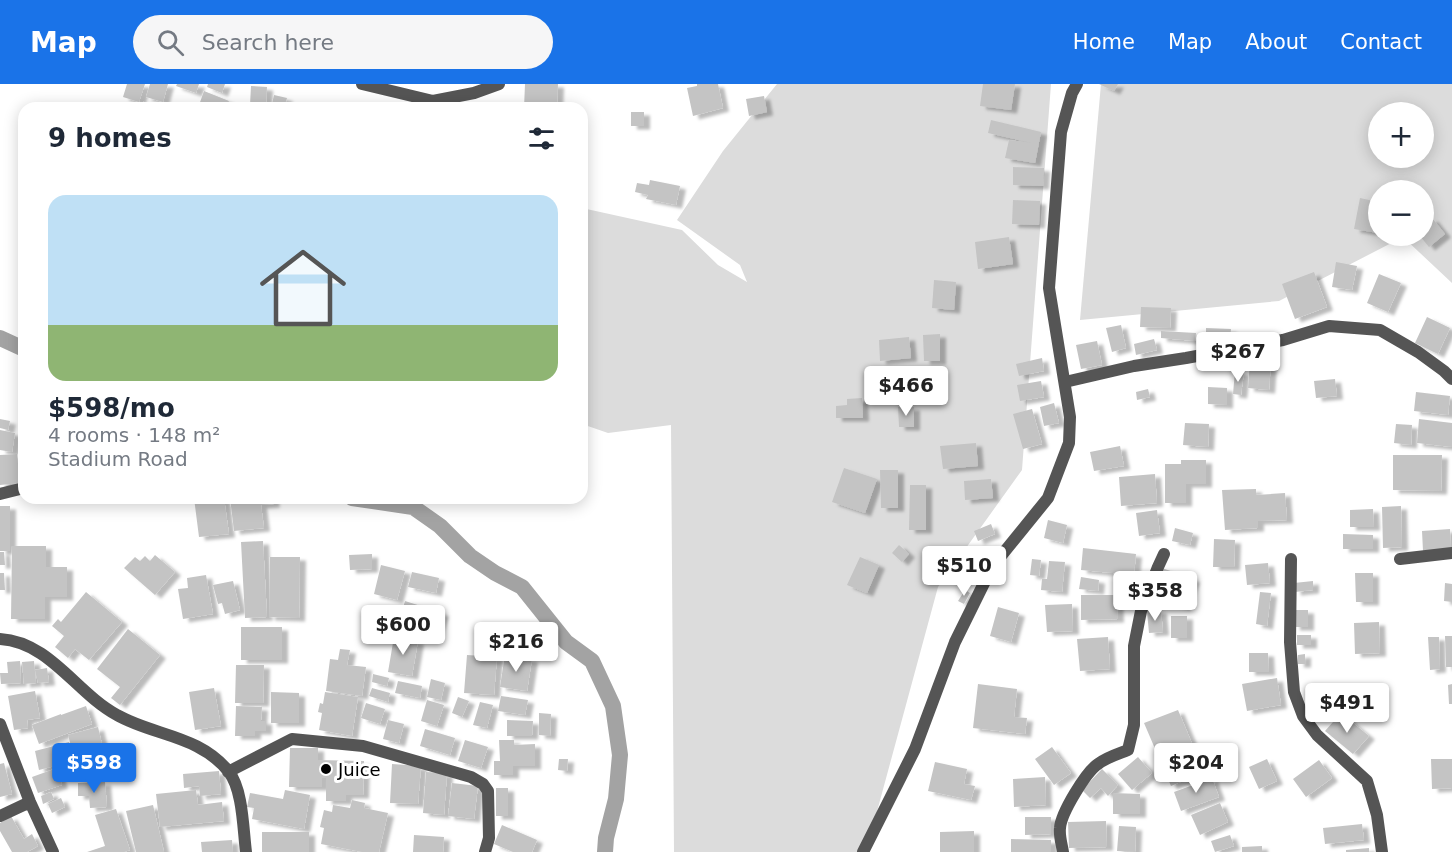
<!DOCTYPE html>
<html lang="en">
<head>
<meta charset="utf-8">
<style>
	:root { --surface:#fff; --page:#f6f6f7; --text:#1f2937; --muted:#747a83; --accent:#1a73e8 }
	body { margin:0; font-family:"DejaVu Sans",sans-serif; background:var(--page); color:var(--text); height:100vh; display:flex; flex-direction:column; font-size:22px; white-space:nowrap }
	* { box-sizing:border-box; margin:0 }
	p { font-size:20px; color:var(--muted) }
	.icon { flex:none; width:33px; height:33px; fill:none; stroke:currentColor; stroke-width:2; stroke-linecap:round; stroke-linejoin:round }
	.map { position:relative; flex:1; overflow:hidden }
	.details { position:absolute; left:18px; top:18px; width:570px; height:402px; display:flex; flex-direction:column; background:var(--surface); border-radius:18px; box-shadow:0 3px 15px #0003 }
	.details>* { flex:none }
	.controls { position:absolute; left:1368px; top:18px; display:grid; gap:12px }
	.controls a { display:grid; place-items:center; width:66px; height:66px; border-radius:50%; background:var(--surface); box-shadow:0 3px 15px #0003; font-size:30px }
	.price { position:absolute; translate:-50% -51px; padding:0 14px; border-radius:6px; background:#fff; color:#222; font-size:20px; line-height:39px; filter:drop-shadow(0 2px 3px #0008) }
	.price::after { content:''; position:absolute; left:50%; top:36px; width:18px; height:14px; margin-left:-9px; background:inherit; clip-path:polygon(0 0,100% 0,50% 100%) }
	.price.selected { background:var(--accent); color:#fff }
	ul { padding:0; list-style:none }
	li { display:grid; align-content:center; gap:12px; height:318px; padding:0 30px }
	li span { display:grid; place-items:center; height:186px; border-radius:18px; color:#555 }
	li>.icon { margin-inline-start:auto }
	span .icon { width:108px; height:108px; fill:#fffc; stroke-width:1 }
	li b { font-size:26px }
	h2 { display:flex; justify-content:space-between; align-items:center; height:72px; padding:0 30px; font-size:26px }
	header { display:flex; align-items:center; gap:36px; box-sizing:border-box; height:84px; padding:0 30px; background:var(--accent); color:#fff }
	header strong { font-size:28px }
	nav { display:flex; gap:33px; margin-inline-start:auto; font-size:21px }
	.search { width:420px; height:54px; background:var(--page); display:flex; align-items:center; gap:15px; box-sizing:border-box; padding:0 21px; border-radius:33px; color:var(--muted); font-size:22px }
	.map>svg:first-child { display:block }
	.green { fill:#dcdcdc; fill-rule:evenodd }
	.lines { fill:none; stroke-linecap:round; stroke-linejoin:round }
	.canal { stroke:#a3a3a3; stroke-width:16 }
	.building { fill:#c4c4c4; filter:url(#shadow) }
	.minor { stroke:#555; stroke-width:12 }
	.poi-dot { fill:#000; stroke:#fff; stroke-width:2 }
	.labels { text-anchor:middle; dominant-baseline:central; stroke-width:6; stroke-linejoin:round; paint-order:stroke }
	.poi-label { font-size:18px; fill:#000; stroke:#fff; text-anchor:start }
</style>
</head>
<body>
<header>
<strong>Map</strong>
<div class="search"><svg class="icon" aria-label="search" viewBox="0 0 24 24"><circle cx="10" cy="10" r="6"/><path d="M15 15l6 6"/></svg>Search here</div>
<nav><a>Home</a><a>Map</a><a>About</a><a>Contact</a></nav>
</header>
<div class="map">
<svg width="1452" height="768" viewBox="0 0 1452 768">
	<defs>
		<filter id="shadow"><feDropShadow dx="6" dy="3.5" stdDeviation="1.5" flood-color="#0004"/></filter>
	</defs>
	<rect width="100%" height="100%" fill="#fff"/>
	<path class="green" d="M777,0h274l-29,386 -84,117 -72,265h-192l-3,-427 -63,8 -26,-9v-216l100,22 36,35 29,17 -7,-17 -63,-45 46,-69z
		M1101,0h351v199l-49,-46 -124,64 -199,19zM1378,28h46v46h-46zM1378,106h46v46h-46z"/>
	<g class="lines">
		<path class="canal" d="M0,254l24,11
			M352,414l61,9 27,19 30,30 25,17 27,14 44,55 26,19 21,45 7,49 -4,44 -10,39 -1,14"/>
	</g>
	<path class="building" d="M127,0h18l-6,18 -16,-5z
		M150,0h18l-5,18 -17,-5z
		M177,0h22l-3,9 -20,-7z
		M208,0h17l-3,9 -15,-6z
		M525,0h33l-1,24h-33z
		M697,0h21l5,24 -30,8 -6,-28 10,-2z
		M983,0h32l-4,26 -31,-4z
		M1099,0h19l-4,7z
		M251,2l16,1 -1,19 -16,-1z
		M204,7l25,10 -3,7h-21l-6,-3z
		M274,11l13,3 -3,10h-13z
		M764,12l3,16 -18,4 -3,-17z
		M144,17l16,4 -1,3h-17z
		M122,18l14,2 -1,4h-14z
		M174,18l16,6h-18z
		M631,28h13v14h-13z
		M991,36l50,12 -6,31 -30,-5 4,-18 23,3 -44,-10z
		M1013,83l31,1 -1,18 -30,-1z
		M650,96l30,6 -4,19 -30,-6 2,-4 -13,-3 2,-9 12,2z
		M1360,114l18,4v31l-24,-4z
		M1013,116l27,1 -1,24 -27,-1z
		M1432,134l13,16 -16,13 -9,-11h4v-11z
		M1009,153l4,27 -35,5 -3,-27z
		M1336,178l21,4 -5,24 -20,-3z
		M1314,188l13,35 -32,12 -13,-35z
		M1379,190l22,9 -13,29 -21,-9z
		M934,196l22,2 -2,28 -22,-2z
		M1141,223l30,1 -1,20 -30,-1z
		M1427,233l23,11 -12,26 -23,-11z
		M1121,241l5,23 -14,4 -6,-24z
		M1206,244l25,1 -1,14 -24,-1z
		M1161,247l35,2 -1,8 -34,-3z
		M940,250v27h-16l-1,-26z
		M909,253l2,21 -31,3 -1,-21z
		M1154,255l3,11 -21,5 -2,-11z
		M1097,257l5,24 -21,4 -5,-24z
		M1042,274l2,13 -25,5 -3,-12z
		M1250,277l21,2 -2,27 -21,-2z
		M1235,287l9,1 -3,23 -8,-1z
		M1335,295l2,17 -21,2 -2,-17z
		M1041,297l3,16 -24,4 -3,-16z
		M1208,303l19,1v17l-19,-1z
		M1148,305l2,8 -13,3 -1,-8z
		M1416,308l34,4 -2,19 -34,-4z
		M862,314l1,20h-27v-12l11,-1v-6z
		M1054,319l5,20 -15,3 -4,-19z
		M898,323h16v20h-15z
		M1032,325l10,35 -19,5 -10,-35z
		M0,335l10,2 -2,9 -8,-2z
		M1419,335l33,4v24l-35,-4z
		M1185,339l24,1 -1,23 -25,-2z
		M1396,340l16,1 -1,20 -17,-2z
		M0,346l15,3 -3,19 -12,-2z
		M976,359l2,23 -35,3 -3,-23z
		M1120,362l4,20 -30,5 -4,-19z
		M17,370l3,29 -20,2v-30z
		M1393,371h49l-1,36 -48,-1z
		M1181,376h25v24h-20v19h-21v-39h16z
		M844,384l33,11 -12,34 -33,-11z
		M880,386h18v38h-17z
		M1155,390l2,29 -36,3 -2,-29z
		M991,395l2,19 -28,2 -1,-19z
		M910,401h16v45h-17z
		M1256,405v6l29,-2 2,27 -29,1v7l-33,2 -3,-40z
		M194,414h30l5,36 -30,3z
		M230,414h43l1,6 -13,1 3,23 -30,3z
		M0,422h10v45h-10z
		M1401,422l1,41 -19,1 -1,-41z
		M1373,425l1,18h-24v-17z
		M1157,426l3,23 -21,3 -3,-23z
		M1048,436l19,5 -4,18 -19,-5z
		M991,440l4,10 -17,7 -4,-10z
		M1175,444l18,5 -3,12 -18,-4z
		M1450,445l1,20 -28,2 -1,-20z
		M1343,450l30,1v14h-30z
		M1214,455l21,1 -1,27h-21z
		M263,457l4,76 -22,1 -4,-76z
		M899,461l10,9 -7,8 -10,-9z
		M12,462h34v21h21v30h-22v22h-34z
		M1083,464l53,6 -2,21 -53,-5z
		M0,468h4l1,13h-5z
		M372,470v15l-22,1 -1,-15z
		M155,471l20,17 -20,23 -31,-27 11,-11 5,4 5,-5 5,5z
		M270,473h30l-1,61 -30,-1z
		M860,473l19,8 -12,28 -20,-8z
		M1032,475l9,1 -2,16 -9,-1z
		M1049,477l16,1 -3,30 -21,-2 1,-11h5z
		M1268,479l2,20 -23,2 -2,-20z
		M381,481l24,6 -8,29 -23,-6z
		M1162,484l32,11 -10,28 -32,-11z
		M412,488l27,6 -3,15 -28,-6z
		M0,489h4l1,17h-5z
		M1355,489h18v29h-17z
		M206,491l7,39 -30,5 -5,-30 10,-1 -1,-10z
		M1081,493l18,3 -1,11 -19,-2z
		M233,497l7,29 -15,4 -3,-11 -4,1 -5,-19z
		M1313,497v9l-18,2 -1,-9z
		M1445,499l7,1v18l-8,-1z
		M965,506l5,3 -6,11 -6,-3z
		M86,508l36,30 -33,38 -14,-11 -7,9 -13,-11 9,-11 -12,-10 6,-7 3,3z
		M1260,508l11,1 -4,33 -11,-2z
		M1081,511h36l1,24 -37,1z
		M405,517l38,12 -8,25 -38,-11z
		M1072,520l1,27 -26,1 -2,-27z
		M998,523l21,6 -8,29 -21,-6z
		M1161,526l2,22 -14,1 -2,-22z
		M1294,526h14v17h-14z
		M1171,532h16v22h-16z
		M1379,538l1,31 -25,1 -1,-31z
		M241,543h41v33h-41z
		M128,545l32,26 -40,50 -9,-7 9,-11 -23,-18z
		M1297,551h14v10h-14z
		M1445,552h7v31h-6z
		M394,553l24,4 -6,35 -24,-4z
		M1108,553l2,32 -30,2 -3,-32z
		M1428,553h11l1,32 -10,1z
		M340,565l10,1 -3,15 19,2 -4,29 -36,-5 4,-32 8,1z
		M1249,569h19l1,19h-20z
		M505,570l27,5 -5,32 -27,-4z
		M1305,570v10h-7v-9z
		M467,571l30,2 -3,38 -30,-2z
		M20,577l1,22 -20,1 -1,-11h8l-1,-11z
		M34,577l2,22 -12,1 -2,-22z
		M236,581h28l-1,38h-28z
		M47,584l2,14 -11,1 -3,-13z
		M373,590l16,4 -2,8 -15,-4z
		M1277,594l4,27 -34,6 -5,-27z
		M431,595l14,4 -4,17 -14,-3z
		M398,597l24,5 -2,12 -25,-5z
		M978,600l39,5 -3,28 13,1 -2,16 -52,-6z
		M1452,600v20h-3l-1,-19z
		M214,604l7,38 -26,4 -6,-38z
		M372,604l18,5 -2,9 -19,-6z
		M35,607l5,27 -13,2 1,8 -14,2 -6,-34z
		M271,608l28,1v30h-28z
		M325,608l33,5 -6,39 -33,-6 3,-17 -4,-1 2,-9 3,1z
		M501,612l27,4 -3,15 -27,-4z
		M458,613l11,4 -7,16 -10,-4z
		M427,616l17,5 -7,21 -16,-5z
		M480,618l13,3 -6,23 -14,-3z
		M366,619l19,6 -5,15 -19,-6z
		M86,622l6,18 -53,20 -7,-19 29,-11v1z
		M236,622l26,1 -1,14h5v10h-11v5h-20z
		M1178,626l26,62 -33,14 -27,-63z
		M539,629l12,1 -1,22 -11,-1z
		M1341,629l28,23 -16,18 -28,-23z
		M388,636l16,4 -5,19 -16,-4z
		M507,636l26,1 -1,15h-25z
		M98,643l8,34 -29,7 -9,-33z
		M425,645l30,9 -5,17 -30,-9z
		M465,656l23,7 -7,21 -23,-7z
		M499,656h15v5l21,-1v22h-22v9h-19v-14h6z
		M69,658l5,19 -35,9 -4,-19z
		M1052,663l19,26 -17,12 -19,-26z
		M290,664h28v12l46,1 -1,34h-17v6h-20v-23h-4v9h-33z
		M1138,673l14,16 -20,17 -14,-16z
		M559,675h9l-1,12 -9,-1z
		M1267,675l10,22 -18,8 -10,-22z
		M1431,675h21v29l-20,1z
		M1319,676l13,18 -26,19 -13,-18z
		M935,678l32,7 -3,15 11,2 -4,14 -43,-9z
		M4,679l8,31 -12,3v-33z
		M392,680l29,2 -3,38 -28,-1z
		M57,684l5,17 -24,8 -6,-16z
		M1102,685l16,16 -10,11 -7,-8 -11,10 -8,-8z
		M219,687l2,23 -21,2 -1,-10 -15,2 -1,-14z
		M426,688l21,1 -3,42 -21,-2z
		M1045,693l1,28 -32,2 -1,-28z
		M1212,694l7,19 -38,14 -7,-19z
		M105,698l2,25 -17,1 -1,-12h-11v-13z
		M452,699l26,3 -4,33 -26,-3z
		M496,704h12v28h-12z
		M196,706l2,15 24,-3 2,19 -64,6 -4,-33z
		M285,706l25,5 -6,34 -52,-10 2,-11 -7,-1 3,-14 33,6z
		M51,708l3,7 -11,5 -2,-8z
		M1113,709l27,1v20h-27z
		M61,714l4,9 -13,6 -4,-9z
		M352,716l13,3 -1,5 24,5 -9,39h-17l-41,-8 3,-16 -4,-1 4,-17 8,2 1,-7 17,3z
		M1220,719l8,19 -28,13 -9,-20z
		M153,721l11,47h-28l-10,-41z
		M116,725l14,41 -6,2h-37l18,-6 -10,-31z
		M11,732l13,23 8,-5 6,12 -11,6h-15l-12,-21v-8z
		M1025,733h26v17l-26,1z
		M1106,737l1,26 -38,1 -1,-26z
		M1362,740l2,16 -39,4 -2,-16z
		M502,741l35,15 -5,12h-19l-19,-8z
		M1119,742l17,1 -1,25 -18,-1z
		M974,747v21h-34v-20z
		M262,748h47v20h-47z
		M414,751l30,2 -1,15h-30z
		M1230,751l4,11 -19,6 -4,-11z
		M1011,755l40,1v12h-40z
		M232,756l1,12h-31l-1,-10z
		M1262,762v6h-20v-5z
		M1369,764v4h-23v-2z"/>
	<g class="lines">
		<path class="minor" d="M362,0l71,17 41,-8 25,-9
			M1065,298l69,-16 52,-8 97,-18 46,-14 51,4 38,22 26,19 8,8
			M0,410l24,-6
			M1291,475l-1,83 4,50 9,24 14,19 50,46 10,34 5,37
			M1400,475l52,-6
			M0,555c50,3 76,54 117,76 37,21 83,20 112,57 14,18 14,57 17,80
			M0,640l30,78 23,50
			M228,688l64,-33 71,7 108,31 12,7 5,7 1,47 -4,14
			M0,732l30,-14
			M863,768l52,-103 40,-107 37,-75 56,-69 21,-55 1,-26 -21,-129 12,-156 11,-39 5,-9
			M1063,768c-1,-7 -4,-16 -3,-24 1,-15 26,-56 38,-64 9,-7 20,-10 30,-14l6,-25v-79l7,-35 17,-44 6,-13"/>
	</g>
	<circle class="poi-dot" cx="326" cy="685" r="6"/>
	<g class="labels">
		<g class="poi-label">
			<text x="338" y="685">Juice</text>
		</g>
	</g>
</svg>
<div class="controls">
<a>+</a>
<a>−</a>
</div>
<b class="price" style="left:1238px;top:299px">$267</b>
<b class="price" style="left:906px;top:333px">$466</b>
<b class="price" style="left:964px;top:513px">$510</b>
<b class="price" style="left:1155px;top:538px">$358</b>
<b class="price" style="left:403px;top:572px">$600</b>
<b class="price" style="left:516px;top:589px">$216</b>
<b class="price" style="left:1347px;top:650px">$491</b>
<b class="price selected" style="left:94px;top:710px">$598</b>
<b class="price" style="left:1196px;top:710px">$204</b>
<section class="details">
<h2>9 homes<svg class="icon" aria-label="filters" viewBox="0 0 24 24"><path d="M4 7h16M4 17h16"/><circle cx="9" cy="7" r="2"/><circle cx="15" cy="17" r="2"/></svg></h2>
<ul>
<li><span style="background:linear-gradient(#bfe0f5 70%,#8fb573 0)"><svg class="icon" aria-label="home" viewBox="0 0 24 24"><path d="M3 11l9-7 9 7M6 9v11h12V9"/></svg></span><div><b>$598/mo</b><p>4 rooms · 148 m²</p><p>Stadium Road</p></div></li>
</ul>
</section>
</div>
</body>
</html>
